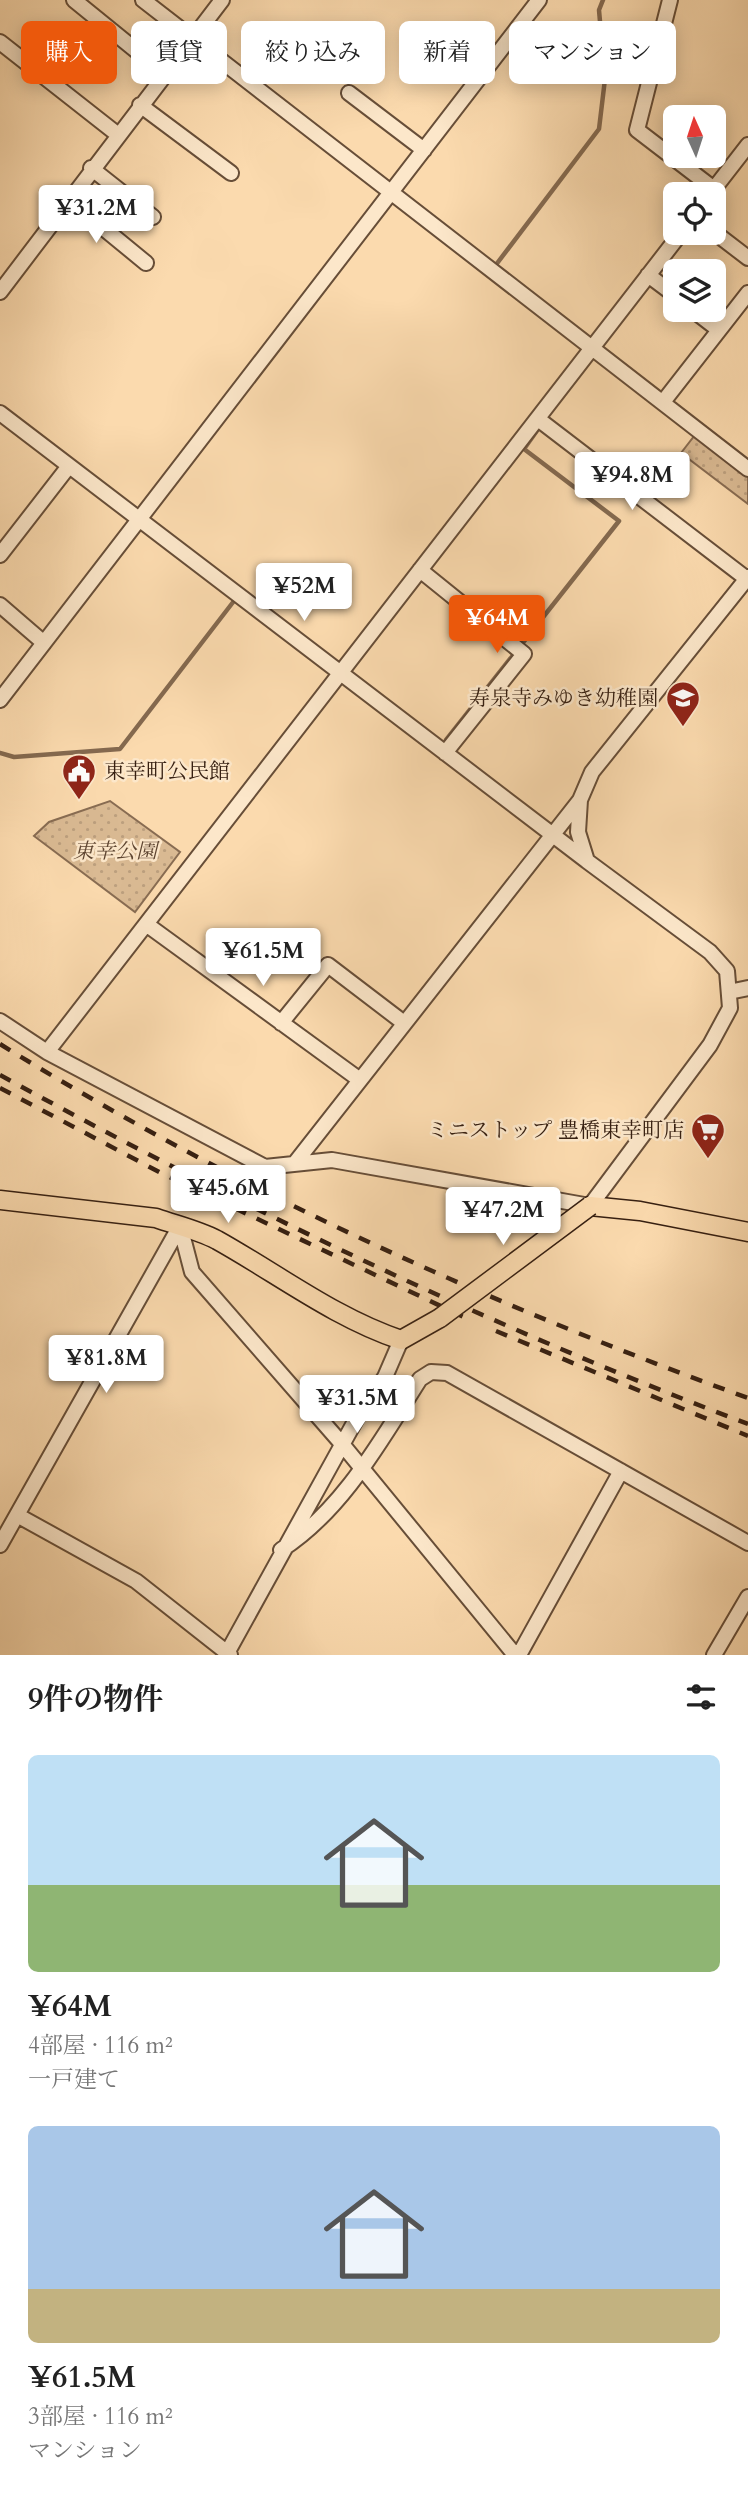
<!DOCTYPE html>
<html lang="ja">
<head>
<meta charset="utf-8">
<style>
	:root { --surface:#fff; --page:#f2f2f2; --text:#222; --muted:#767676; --accent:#ea580c }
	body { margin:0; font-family:Cardo,"Noto Serif JP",serif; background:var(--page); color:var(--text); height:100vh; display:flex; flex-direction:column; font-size:26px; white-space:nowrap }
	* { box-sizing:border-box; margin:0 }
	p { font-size:23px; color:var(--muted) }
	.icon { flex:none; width:38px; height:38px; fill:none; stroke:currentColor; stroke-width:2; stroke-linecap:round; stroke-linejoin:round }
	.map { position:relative; height:1655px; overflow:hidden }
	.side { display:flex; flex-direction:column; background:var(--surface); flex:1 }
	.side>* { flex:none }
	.banner { position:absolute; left:21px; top:21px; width:707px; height:63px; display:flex; gap:14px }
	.needle { width:46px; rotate:357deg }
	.fabs { position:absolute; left:663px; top:105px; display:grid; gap:14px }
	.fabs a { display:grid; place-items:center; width:63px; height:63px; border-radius:10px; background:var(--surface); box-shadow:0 4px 18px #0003; font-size:35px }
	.price { position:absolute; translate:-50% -60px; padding:0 16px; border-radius:7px; background:#fff; color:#222; font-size:23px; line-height:46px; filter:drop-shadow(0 2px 4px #0008) }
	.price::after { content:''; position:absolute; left:50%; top:42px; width:21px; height:16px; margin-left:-10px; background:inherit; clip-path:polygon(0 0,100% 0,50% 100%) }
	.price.on { background:var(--accent); color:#fff }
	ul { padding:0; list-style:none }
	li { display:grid; align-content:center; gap:14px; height:371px; padding:0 28px }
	li span { display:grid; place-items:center; height:217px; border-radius:10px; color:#555 }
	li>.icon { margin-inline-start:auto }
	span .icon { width:126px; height:126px; fill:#fffc; stroke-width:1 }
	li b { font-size:30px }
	h2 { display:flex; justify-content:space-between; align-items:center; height:84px; padding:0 28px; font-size:30px }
	.chip { padding:0 24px; border-radius:10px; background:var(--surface); box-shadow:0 4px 18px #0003; font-size:24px; line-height:63px }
	.chip.on { background:var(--accent); color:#fff }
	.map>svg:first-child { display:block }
	.park { fill:url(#park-dots); stroke:#886c52; stroke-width:2 }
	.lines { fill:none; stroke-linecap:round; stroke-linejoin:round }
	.stream { stroke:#84694f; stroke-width:4.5 }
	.minor-casing { stroke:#674e38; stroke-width:18 }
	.major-casing { stroke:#361f11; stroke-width:21 }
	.minor { stroke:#fce7ca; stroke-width:14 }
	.major { stroke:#fbdaae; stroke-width:18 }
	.rail { stroke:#361f11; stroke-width:4.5; stroke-dasharray:12 12; stroke-linecap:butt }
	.major-bridge-casing { stroke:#361f11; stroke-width:21; stroke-linecap:butt }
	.major-bridge { stroke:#fbdaae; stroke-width:18 }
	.labels { text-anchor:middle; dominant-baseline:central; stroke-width:5; stroke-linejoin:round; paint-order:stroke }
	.poi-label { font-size:21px; fill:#361f11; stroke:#fce7ca; text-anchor:end }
	.park-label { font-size:21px; font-style:italic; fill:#5f4632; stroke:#fce7ca }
</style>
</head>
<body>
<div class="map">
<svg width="748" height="1655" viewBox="0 0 748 1655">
	<defs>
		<pattern id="park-dots" width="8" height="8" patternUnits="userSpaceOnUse" patternTransform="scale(1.75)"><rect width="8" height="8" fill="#daba93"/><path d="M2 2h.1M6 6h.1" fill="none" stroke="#bc9f7e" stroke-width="1.8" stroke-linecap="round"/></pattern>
	</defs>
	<rect width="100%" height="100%" fill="#fbdaae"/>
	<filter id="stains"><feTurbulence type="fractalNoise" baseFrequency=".00286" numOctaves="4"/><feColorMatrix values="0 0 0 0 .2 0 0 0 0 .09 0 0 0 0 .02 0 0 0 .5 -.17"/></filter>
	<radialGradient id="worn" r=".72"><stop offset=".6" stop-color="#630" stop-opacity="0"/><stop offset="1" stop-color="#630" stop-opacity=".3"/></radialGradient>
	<path class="park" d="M695,435l53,41v28l-67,-51z
		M110,801l70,51 -45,60 -101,-76 15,-14z"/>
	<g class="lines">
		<path class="stream" d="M492,270l107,-141 6,-50 -6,-69 4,-10
			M446,740l173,-219 -95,-72 17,-24
			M0,753l14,4 106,-8 117,-152"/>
		<g class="minor-casing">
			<path id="minor" d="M74,0l91,74
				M143,0l605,469
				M670,0l-33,130 77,59
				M0,42l117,92
				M349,93l75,57
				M140,105l91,68
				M91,168l62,49
				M710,194l38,-49
				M68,199l78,64
				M714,232l34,26
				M648,275l28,21
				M0,292l222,-292
				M693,310l26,20
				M663,402l85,-109
				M0,413l587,448
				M538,419l209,160
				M0,555l69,-89
				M420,570l104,84 -79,99
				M0,605l44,38
				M0,700l539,-700
				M146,924l214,156
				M729,992l19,-4
				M0,1021l47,31 218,115 67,-7 258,46 120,-161 20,-37 -3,-37 -17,-19 -123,-91 -9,-29 2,-32 12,-28 156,-195
				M281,1023l47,-58 76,58
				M47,1052l634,-819
				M295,1163l285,-363
				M180,1226l12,46 150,172 173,211
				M17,1515l119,66 94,74
				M0,1545l180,-319
				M281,1550c62,-40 100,-110 139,-171l11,-7 16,1 301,170
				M226,1655l132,-239 27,-39 16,-37
				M519,1655l102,-184
				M714,1655l34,-58"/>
		</g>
		<g class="major-casing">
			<path id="major" d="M0,1200l156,18c20,7 42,12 61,22 61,34 118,78 184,100l39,-22
				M590,1206l50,5 108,21"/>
		</g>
		<use href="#minor" class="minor"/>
		<use href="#major" class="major"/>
		<path class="rail" d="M0,1044c234,145 489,260 748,354
			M0,1075c241,132 491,252 748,349
			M0,1088l161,85 309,147
			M496,1331l252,105"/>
		<g class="major-bridge-casing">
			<path id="major-bridge" d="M440,1318l150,-112"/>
		</g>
		<use href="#major-bridge" class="major-bridge"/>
	</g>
	<defs>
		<g id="school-pin" transform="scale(1.75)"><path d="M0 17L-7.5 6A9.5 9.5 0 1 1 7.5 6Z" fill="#8f2418" stroke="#fce7ca"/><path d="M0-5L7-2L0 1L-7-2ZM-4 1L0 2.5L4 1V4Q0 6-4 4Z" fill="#fff"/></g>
		<g id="civic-pin" transform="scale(1.75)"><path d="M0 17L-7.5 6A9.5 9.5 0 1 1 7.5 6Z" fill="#8f2418" stroke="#fce7ca"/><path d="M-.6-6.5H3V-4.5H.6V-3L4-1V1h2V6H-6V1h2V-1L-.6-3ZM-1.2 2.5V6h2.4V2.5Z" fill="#fff"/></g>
		<g id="supermarket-pin" transform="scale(1.75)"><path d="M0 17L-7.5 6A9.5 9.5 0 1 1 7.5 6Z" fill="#8f2418" stroke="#fce7ca"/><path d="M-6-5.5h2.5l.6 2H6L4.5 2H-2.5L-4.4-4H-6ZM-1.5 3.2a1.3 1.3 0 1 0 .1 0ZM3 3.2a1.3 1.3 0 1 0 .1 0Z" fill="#fff"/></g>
	</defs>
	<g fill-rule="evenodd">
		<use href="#school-pin" x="683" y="698"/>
		<use href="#civic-pin" x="79" y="771"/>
		<use href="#supermarket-pin" x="708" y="1130"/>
	</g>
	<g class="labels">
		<g class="poi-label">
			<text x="658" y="698">寿泉寺みゆき幼稚園</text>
			<text x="104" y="771" text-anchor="start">東幸町公民館</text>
			<text x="684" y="1130">ミニストップ 豊橋東幸町店</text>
		</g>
		<g class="park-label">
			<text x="115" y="851">東幸公園</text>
		</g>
	</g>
	<rect width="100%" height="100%" filter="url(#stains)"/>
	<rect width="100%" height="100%" fill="url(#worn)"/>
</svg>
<div class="fabs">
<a><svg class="needle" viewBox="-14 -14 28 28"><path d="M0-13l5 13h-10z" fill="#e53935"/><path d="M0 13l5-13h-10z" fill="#767676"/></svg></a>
<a><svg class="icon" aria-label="locate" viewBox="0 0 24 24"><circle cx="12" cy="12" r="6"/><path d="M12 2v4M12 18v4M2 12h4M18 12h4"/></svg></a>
<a><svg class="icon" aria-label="layers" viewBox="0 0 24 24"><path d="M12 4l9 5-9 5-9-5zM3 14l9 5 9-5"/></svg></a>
</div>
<b class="price" style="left:96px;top:245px">¥31.2M</b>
<b class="price" style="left:632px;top:512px">¥94.8M</b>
<b class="price" style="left:304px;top:623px">¥52M</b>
<b class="price on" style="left:497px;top:655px">¥64M</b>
<b class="price" style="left:263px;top:988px">¥61.5M</b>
<b class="price" style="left:228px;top:1225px">¥45.6M</b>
<b class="price" style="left:503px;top:1247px">¥47.2M</b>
<b class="price" style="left:106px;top:1395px">¥81.8M</b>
<b class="price" style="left:357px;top:1435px">¥31.5M</b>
<div class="banner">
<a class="chip on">購入</a>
<a class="chip">賃貸</a>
<a class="chip">絞り込み</a>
<a class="chip">新着</a>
<a class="chip">マンション</a>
</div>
</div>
<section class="side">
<h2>9件の物件<svg class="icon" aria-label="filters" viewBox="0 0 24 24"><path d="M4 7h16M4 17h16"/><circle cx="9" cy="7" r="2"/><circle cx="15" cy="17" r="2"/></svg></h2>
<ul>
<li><span style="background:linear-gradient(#bfe0f5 60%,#8fb573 0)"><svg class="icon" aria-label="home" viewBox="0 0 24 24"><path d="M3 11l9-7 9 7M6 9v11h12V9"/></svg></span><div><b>¥64M</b><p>4部屋 · 116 m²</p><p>一戸建て</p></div></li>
<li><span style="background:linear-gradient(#a9c7e8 75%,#c2b280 0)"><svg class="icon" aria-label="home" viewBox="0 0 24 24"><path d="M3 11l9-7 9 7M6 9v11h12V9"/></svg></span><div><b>¥61.5M</b><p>3部屋 · 116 m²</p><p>マンション</p></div></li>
</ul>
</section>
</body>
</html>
